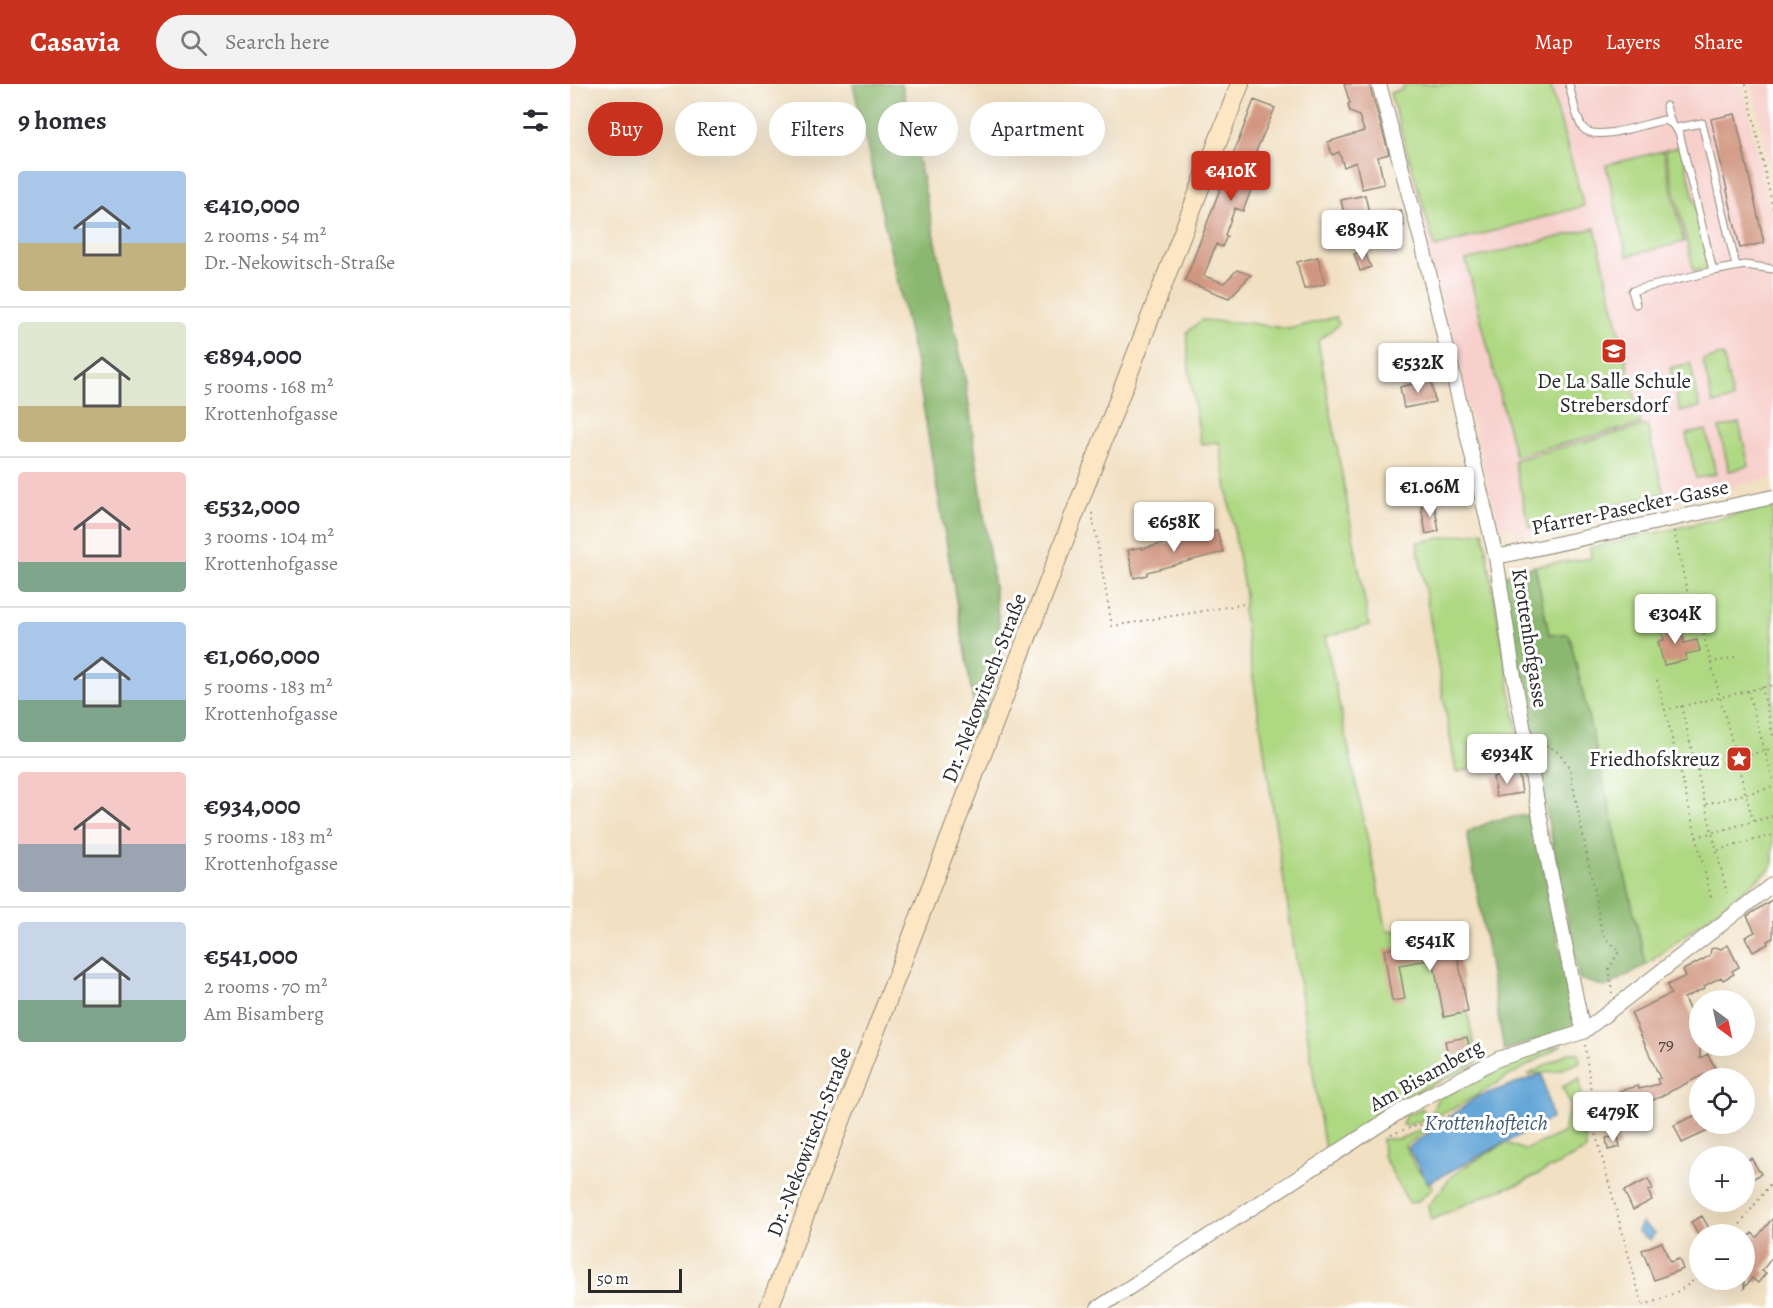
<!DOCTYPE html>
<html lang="en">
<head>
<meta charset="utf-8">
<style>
	:root { --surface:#fff; --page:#f2f2f3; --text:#2b2b33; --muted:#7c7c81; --line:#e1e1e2; --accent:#c8321e }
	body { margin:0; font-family:Alegreya,serif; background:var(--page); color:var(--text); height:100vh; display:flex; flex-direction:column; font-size:22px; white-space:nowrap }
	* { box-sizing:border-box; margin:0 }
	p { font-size:20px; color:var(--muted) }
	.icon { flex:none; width:33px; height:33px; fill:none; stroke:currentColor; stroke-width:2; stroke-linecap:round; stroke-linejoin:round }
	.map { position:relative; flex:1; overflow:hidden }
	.details { display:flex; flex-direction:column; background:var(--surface); width:570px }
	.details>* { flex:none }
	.hud { position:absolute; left:18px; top:18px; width:570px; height:54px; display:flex; gap:12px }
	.needle { width:39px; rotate:147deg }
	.tools { position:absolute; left:1119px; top:906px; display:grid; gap:12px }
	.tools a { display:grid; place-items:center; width:66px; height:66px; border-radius:50%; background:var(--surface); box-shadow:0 6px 24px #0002; font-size:30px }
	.scale { position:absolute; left:18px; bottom:15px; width:94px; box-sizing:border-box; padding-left:6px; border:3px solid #2b2b2b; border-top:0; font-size:16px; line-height:21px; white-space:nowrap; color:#2b2b2b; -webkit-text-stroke:4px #fff; paint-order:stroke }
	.price { position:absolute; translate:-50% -51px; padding:0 14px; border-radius:6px; background:#fff; color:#222; font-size:20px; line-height:39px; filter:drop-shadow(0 2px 3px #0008) }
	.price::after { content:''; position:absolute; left:50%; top:36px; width:18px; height:14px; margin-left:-9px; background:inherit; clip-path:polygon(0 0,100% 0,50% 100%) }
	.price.active { background:var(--accent); color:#fff }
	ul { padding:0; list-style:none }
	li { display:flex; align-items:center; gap:18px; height:150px; padding:0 18px }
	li+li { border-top:2px solid var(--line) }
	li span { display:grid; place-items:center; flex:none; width:168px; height:120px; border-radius:6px; color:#555 }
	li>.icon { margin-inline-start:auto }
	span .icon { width:72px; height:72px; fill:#fffc; stroke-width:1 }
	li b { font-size:26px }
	h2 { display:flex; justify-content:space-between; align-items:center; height:72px; padding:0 18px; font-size:26px }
	.chip { padding:0 21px; border-radius:27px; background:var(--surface); box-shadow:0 6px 24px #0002; font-size:21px; line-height:54px }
	.chip.active { background:var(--accent); color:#fff }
	header { display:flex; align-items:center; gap:36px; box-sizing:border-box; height:84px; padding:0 30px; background:var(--accent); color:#fff }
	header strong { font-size:28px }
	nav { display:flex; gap:33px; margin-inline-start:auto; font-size:21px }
	.search { width:420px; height:54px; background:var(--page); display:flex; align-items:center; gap:15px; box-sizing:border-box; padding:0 21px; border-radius:33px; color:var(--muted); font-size:22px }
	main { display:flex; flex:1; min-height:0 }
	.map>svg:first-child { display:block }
	.built { fill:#f7d0cc }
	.green { fill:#afd882; stroke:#6d8256; stroke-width:1.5 }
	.forest { fill:#8bb870; stroke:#5b724e; stroke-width:1.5 }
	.water { fill:#63a5d7; stroke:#476881; stroke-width:1.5 }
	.building { fill:#d19680 }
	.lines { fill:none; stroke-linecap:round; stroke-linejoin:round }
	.lane-casing { stroke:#8e8676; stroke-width:9 }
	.street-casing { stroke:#8e8676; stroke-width:16 }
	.secondary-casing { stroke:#8e8676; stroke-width:20 }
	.path { stroke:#8e8676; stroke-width:2; stroke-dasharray:1.5 4.5; stroke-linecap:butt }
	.lane { stroke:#fff; stroke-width:7 }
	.street { stroke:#fff; stroke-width:14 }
	.secondary { stroke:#fce6c4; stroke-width:18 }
	.labels { text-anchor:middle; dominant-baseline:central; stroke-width:6; stroke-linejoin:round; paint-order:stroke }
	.number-label { font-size:18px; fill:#544640 }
	.poi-label { font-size:21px; fill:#2b2b2b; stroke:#fff }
	.street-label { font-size:21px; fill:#2b2b2b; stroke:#fff }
	.water-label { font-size:22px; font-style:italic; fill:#415c70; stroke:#fff }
</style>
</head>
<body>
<header>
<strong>Casavia</strong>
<div class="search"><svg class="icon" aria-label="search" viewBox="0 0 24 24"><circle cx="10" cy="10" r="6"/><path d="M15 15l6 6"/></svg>Search here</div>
<nav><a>Map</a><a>Layers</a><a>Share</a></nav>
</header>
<main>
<section class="details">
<h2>9 homes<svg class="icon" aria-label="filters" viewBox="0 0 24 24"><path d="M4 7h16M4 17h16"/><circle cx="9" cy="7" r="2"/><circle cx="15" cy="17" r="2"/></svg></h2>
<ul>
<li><span style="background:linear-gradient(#a9c7e8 60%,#c2b280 0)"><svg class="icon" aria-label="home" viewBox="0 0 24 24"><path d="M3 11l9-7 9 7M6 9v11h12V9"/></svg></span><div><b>€410,000</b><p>2 rooms · 54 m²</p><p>Dr.-Nekowitsch-Straße</p></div></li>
<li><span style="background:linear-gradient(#dfe7d0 70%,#c2b280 0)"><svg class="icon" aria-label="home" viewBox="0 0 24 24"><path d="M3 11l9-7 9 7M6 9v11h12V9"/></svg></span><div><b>€894,000</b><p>5 rooms · 168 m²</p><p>Krottenhofgasse</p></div></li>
<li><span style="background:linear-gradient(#f6c9c9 75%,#7fa58c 0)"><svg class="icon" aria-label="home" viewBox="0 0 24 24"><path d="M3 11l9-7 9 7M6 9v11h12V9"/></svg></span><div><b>€532,000</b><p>3 rooms · 104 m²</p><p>Krottenhofgasse</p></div></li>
<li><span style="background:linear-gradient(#a9c7e8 65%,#7fa58c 0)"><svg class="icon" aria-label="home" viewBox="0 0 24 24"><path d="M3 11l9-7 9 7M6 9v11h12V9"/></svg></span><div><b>€1,060,000</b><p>5 rooms · 183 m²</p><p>Krottenhofgasse</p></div></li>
<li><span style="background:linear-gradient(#f6c9c9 60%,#9aa5b1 0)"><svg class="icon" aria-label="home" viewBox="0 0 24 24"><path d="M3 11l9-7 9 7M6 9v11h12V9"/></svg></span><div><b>€934,000</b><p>5 rooms · 183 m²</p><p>Krottenhofgasse</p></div></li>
<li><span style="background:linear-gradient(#c9d6e8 65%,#7fa58c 0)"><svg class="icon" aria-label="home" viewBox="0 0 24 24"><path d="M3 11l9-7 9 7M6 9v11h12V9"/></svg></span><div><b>€541,000</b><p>2 rooms · 70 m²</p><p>Am Bisamberg</p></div></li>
</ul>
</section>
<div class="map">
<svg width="1203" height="1224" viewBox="0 0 1203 1224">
	<rect width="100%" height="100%" fill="#fff"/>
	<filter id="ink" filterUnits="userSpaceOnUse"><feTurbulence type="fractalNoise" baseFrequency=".0167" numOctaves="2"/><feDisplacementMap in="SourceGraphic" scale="12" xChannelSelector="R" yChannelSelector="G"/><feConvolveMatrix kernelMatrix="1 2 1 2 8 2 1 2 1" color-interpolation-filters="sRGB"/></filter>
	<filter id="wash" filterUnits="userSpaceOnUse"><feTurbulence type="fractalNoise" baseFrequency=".008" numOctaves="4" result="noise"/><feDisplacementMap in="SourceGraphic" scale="24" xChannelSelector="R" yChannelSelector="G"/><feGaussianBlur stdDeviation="1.35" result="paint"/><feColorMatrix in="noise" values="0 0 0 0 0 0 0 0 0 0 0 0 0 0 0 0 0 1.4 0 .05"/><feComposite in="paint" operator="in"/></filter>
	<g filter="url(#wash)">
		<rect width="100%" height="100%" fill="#f1e0c2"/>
		<path class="built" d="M831,0h341l31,140v253l-256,60 -1,-10 -17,1 -110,-436 13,-5z
			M1182,0h21v97z"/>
		<path class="green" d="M833,0h147l34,122 -149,41 -45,-154 13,-4z
			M1112,62l28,122 -16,4 -29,-122z
			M1093,67l21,91 -57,14 -21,-91z
			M1025,144l46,196 -126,32 -49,-196z
			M766,233l3,7 -21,17 51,284 -44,12 62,294h66l24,132 -83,40 -66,49 -4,-8 -81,-533 2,-16 -26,-153 -18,2 -12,-73 -2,-39 15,-12 47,3 40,6z
			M1153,271l10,44 -20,5 -10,-44z
			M1120,279l10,44 -20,5 -10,-44z
			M1169,339l10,43 -20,5 -10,-43z
			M1077,341l17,68 -135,34 -15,-67z
			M1136,346l10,44 -20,4 -10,-44z
			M1203,422v361l-127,98 -77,-331h-20l-14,-68 56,-8 -1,-10z
			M913,447l39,227 -66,14 -39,-230z
			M992,961l-109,64 -47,17 -4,-2 4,-10 8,-1 8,-5 4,7 6,-2 6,-16 4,-3 2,2 12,-6 2,-4 50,-27z
			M998,969h11l1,9 -23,9 -29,4z
			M1010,994l2,24 9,12 -7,12 -7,6 9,6v12l-67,34 -28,9 -60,27 -3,-14 23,-29 15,-11 40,-23 18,7 39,-17 8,-28 -9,-18z
			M869,1038l-34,24 10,20 18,22 -16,14 -8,1 -26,-47 -1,-17h17z"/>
		<path class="forest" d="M283,0h49l63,293 39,282 -26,71 -62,-366z
			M965,482l14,68h20l77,331 -41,22 -26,-8 -78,-402z
			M963,730l43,215 -72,21 -37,-218 28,-12z"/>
		<path class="water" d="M972,990l10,44 -124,65 -20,-35 69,-51z
			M1072,1139l13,10 -5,7 -13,-9z"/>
		<g id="blocks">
			<path class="building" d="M774,0h25l20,70 -11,3 6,27 -22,5 -6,-27 -12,5 -5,-15 -7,3 -4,-13 36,-11 -5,-15 -9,-4 -2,-8 2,-1z
				M684,16l21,8 -25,57 11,5 -6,16 -2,-1 -10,26 -8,-3 -10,27 2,1 -5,11 -6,-3 -12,32 20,7 13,-13 14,5 -22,23 -44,-17z
				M1165,30l29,129 -24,5 -29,-129z
				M795,111l5,22 -24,6 -5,-23z
				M831,126l3,16 -30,7 -4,-16z
				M794,166l7,17 -11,4 -6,-17z
				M748,173l7,27 -21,5 -7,-27z
				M861,296l4,22 -31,6 -4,-21z
				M864,419l5,28 -13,3 -5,-28z
				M647,446l6,22 -76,20v3l-13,3 -6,-28 14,-3v2z
				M1102,536l4,17 7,-1 1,7 13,-3 3,11 -14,3 1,6 -23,5 -6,-23 6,-2 -4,-17z
				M949,690l3,19 -26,4 -3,-20z
				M1203,815v39l-6,3 1,3 -15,8 -8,-15 10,-5 -8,-16z
				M851,851l2,13 32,-6 13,70 -24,5 -11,-58 -34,6 6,34 -13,2 -8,-51 21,-4 -2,-8z
				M1158,861l11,22 -7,4 2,3 -11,6 -2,-3 -17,9 1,2 -21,10 16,35v25l8,-4 9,18 -9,4 -1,-3 -56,28 -2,2 2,11 -22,5 -3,-15 -4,1 -3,-14 19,-5 1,3 20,-5 -2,-5 3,-1 -29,-65 40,-19 -4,-9 19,-9 -3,-6 21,-11 6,-4 1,-6 5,-2 5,2z
				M897,953l3,15 -22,4 -3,-15z
				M1130,1029v11h23l-41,19 -8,-18z
				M1048,1052l2,11 -12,3 -2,-12z
				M1181,1074l10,16 -17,10v-22z
				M1078,1095l5,10 -5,2 4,9 -19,10 -9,-19z
				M1132,1132l8,14 -11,6 -8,-14z
				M1203,1134v38l-11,15 4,2 -8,10 -6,-5 -8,10v-45l8,-10 5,4z
				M1092,1158l8,20 9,-3 4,10 -29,11 -12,-30z"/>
		</g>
	</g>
	<g filter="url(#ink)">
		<use href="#blocks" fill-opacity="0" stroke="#8e8676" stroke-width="1.5"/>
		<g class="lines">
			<g class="lane-casing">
				<path id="lane" d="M999,0c3,11 7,36 14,44 12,15 64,-5 81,-8l7,3 8,9 34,139 32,-6 28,4
					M1096,22l5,17
					M1106,44l26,-5 34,143
					M1066,220l-4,-13 81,-20"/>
			</g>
			<g class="street-casing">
				<path id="street" d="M809,0l44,163 73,310 17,114 34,185 36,176
					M926,473l277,-60
					M528,1224l309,-201 91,-48 85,-27 190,-148"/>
			</g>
			<g class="secondary-casing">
				<path id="secondary" d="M199,1224l471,-1224"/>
			</g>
			<path class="path" d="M1176,0l27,125
				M522,429l20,113 133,-22
				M1104,447l16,74 13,28 50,188
				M1140,579l25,-6
				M1087,596l8,30
				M1192,603l11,49
				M1178,607l25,89
				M1111,622l46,187
				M970,660c15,3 23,11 30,26l32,162 3,6 14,13 -10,18 3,24
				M1128,686l75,-22
				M1136,720l67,-17
				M1126,753l77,-21
				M1148,766l55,-15
				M1141,813l-46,-187 108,-25
				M1015,961l12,94 46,169
				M821,1050l63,-20
				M1163,1150l40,-54
				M1073,1221c21,-6 41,-14 57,-31"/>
			<use href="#lane" class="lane"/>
			<use href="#street" class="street"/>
			<use href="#secondary" class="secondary"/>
		</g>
	</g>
	<defs>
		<g id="school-square" transform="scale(1.35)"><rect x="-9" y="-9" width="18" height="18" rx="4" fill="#c8321e" stroke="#fff"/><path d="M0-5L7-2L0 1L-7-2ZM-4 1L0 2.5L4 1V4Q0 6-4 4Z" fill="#fff"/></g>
		<g id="sight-square" transform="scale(1.35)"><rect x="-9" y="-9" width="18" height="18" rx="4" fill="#c8321e" stroke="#fff"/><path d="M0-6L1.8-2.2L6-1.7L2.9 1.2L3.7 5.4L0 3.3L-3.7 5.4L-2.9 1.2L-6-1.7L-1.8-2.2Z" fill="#fff"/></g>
	</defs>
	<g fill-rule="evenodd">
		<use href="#school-square" x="1044" y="267"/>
		<use href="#sight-square" x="1169" y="675"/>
	</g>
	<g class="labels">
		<g class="number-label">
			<text x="1096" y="960">79</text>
		</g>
		<g class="poi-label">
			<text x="1044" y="297">De La Salle Schule<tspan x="1044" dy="24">Strebersdorf</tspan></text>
			<text x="1150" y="675" text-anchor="end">Friedhofskreuz</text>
		</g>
		<g class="street-label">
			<text transform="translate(1060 423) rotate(-12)">Pfarrer-Pasecker-Gasse</text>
			<text transform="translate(960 554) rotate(81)">Krottenhofgasse</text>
			<text transform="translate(414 604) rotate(-69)">Dr.-Nekowitsch-Straße</text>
			<text transform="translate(856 991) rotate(-29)">Am Bisamberg</text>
			<text transform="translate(239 1058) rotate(-69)">Dr.-Nekowitsch-Straße</text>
		</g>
		<g class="water-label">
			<text x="916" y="1039">Krottenhofteich</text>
		</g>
	</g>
</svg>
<div class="tools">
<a><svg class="needle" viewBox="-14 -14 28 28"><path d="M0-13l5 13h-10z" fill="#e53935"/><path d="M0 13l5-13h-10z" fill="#7c7c81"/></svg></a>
<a><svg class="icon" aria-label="locate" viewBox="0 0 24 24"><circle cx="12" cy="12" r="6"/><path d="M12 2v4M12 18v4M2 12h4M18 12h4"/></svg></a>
<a>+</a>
<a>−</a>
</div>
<div class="scale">50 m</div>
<b class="price active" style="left:661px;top:118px">€410K</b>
<b class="price" style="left:792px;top:177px">€894K</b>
<b class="price" style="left:848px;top:310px">€532K</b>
<b class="price" style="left:860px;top:434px">€1.06M</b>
<b class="price" style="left:604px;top:469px">€658K</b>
<b class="price" style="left:1105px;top:561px">€304K</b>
<b class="price" style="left:937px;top:701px">€934K</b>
<b class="price" style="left:860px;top:888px">€541K</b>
<b class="price" style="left:1043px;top:1059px">€479K</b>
<div class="hud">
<a class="chip active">Buy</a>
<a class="chip">Rent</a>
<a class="chip">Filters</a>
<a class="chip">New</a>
<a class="chip">Apartment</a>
</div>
</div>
</main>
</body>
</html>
